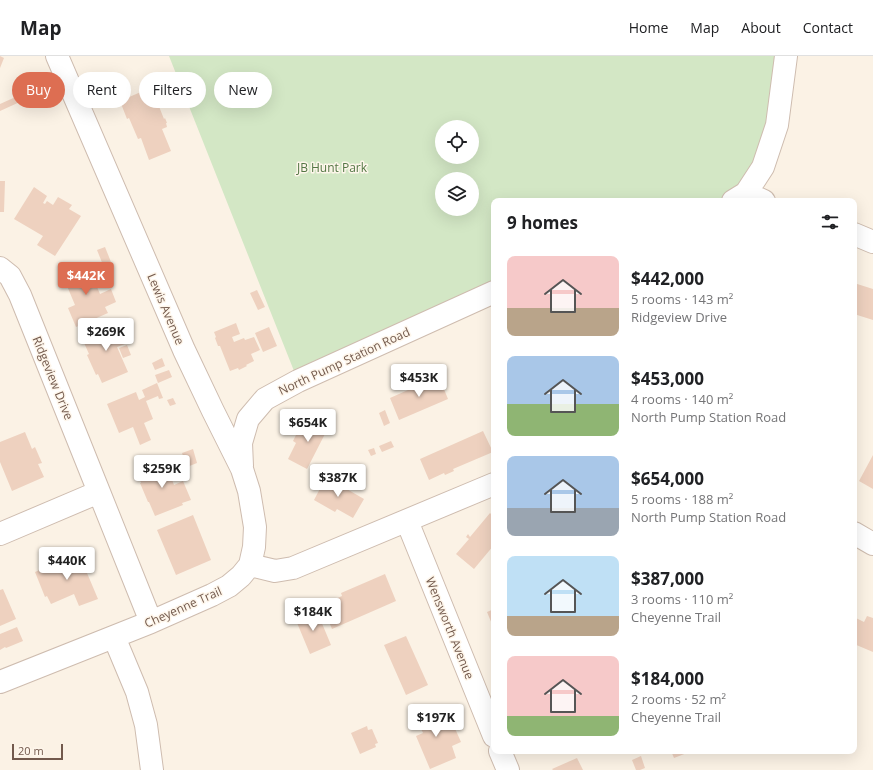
<!DOCTYPE html>
<html lang="en">
<head>
<meta charset="utf-8">
<style>
	:root { --surface:#fff; --page:#f6f6f6; --text:#202124; --muted:#757577; --line:#e0e0e0; --accent:#dd6e52 }
	body { margin:0; font-family:"Open Sans",sans-serif; background:var(--page); color:var(--text); height:100vh; display:flex; flex-direction:column; font-size:15px; white-space:nowrap }
	* { box-sizing:border-box; margin:0 }
	p { font-size:13px; color:var(--muted) }
	.icon { flex:none; width:22px; height:22px; fill:none; stroke:currentColor; stroke-width:2; stroke-linecap:round; stroke-linejoin:round }
	.map { position:relative; flex:1; overflow:hidden }
	.panel { position:absolute; left:491px; top:142px; width:366px; height:556px; display:flex; flex-direction:column; background:var(--surface); border-radius:8px; box-shadow:0 4px 16px #0002 }
	.panel>* { flex:none }
	.guide { position:absolute; left:12px; top:16px; width:380px; height:36px; display:flex; gap:8px }
	.buttons { position:absolute; left:435px; top:64px; display:grid; gap:8px }
	.buttons a { display:grid; place-items:center; width:44px; height:44px; border-radius:50%; background:var(--surface); box-shadow:0 4px 16px #0002; font-size:20px }
	.scale { position:absolute; left:12px; bottom:10px; width:51px; box-sizing:border-box; padding-left:4px; border:2px solid #72594c; border-top:0; font-size:11px; line-height:14px; white-space:nowrap; color:#72594c; -webkit-text-stroke:3px #fef6eb; paint-order:stroke }
	.price { position:absolute; translate:-50% -34px; padding:0 9px; border-radius:4px; background:#fff; color:#222; font-size:13px; line-height:26px; filter:drop-shadow(0 1px 2px #0008) }
	.price::after { content:''; position:absolute; left:50%; top:24px; width:12px; height:9px; margin-left:-6px; background:inherit; clip-path:polygon(0 0,100% 0,50% 100%) }
	.price.on { background:var(--accent); color:#fff }
	ul { padding:0; list-style:none }
	li { display:flex; align-items:center; gap:12px; height:100px; padding:0 16px }
	li span { display:grid; place-items:center; flex:none; width:112px; height:80px; border-radius:8px; color:#555 }
	li>.icon { margin-inline-start:auto }
	span .icon { width:48px; height:48px; fill:#fffc; stroke-width:1 }
	li b { font-size:17px }
	h2 { display:flex; justify-content:space-between; align-items:center; height:48px; padding:0 16px; font-size:17px }
	.pill { padding:0 14px; border-radius:18px; background:var(--surface); box-shadow:0 4px 16px #0002; font-size:14px; line-height:36px }
	.pill.on { background:var(--accent); color:#fff }
	header { display:flex; align-items:center; gap:24px; box-sizing:border-box; height:56px; padding:0 20px; background:var(--surface); border-bottom:1px solid var(--line) }
	header strong { font-size:19px }
	nav { display:flex; gap:22px; margin-inline-start:auto; font-size:14px }
	.map>svg:first-child { display:block }
	.green { fill:#d3e7c5; fill-rule:evenodd }
	.building { fill:#eed1bf }
	.lines { fill:none; stroke-linecap:round; stroke-linejoin:round }
	.minor-casing { stroke:#cebcaf; stroke-width:24 }
	.minor { stroke:#fff; stroke-width:22 }
	.labels { text-anchor:middle; dominant-baseline:central; stroke-width:3; stroke-linejoin:round; paint-order:stroke }
	.park-label { font-size:12px; fill:#547745; stroke:#fef6eb }
	.street-label { font-size:12px; fill:#72594c; stroke:#fef6eb }
</style>
</head>
<body>
<header>
<strong>Map</strong>
<nav><a>Home</a><a>Map</a><a>About</a><a>Contact</a></nav>
</header>
<div class="map">
<svg width="873" height="714" viewBox="0 0 873 714">
	<rect width="100%" height="100%" fill="#fbf2e5"/>
	<path class="green" d="M169,0h617l-9,69 -44,76h-239v91l-196,89zM442,71h30v30h-30zM442,123h30v30h-30z"/>
	<path class="building" d="M0,0l4,2 -4,10z
		M150,32l7,16h1l6,15 1,-1 2,5h-1l1,4 -5,2 9,22 -22,9 -8,-22 -3,1 -9,-21 -2,1 -7,-18z
		M20,39l2,6 -22,10v-7z
		M0,125h5l-1,31h-4z
		M34,131l13,9 -4,7 2,1 2,-3 6,4 5,-8 14,8 -3,4 12,7 -26,40 -18,-11 6,-9 -29,-17z
		M105,191l6,15 -8,3 -6,-15z
		M87,207l13,31 11,-5 5,13 -11,5 3,6 -32,14 -8,-19 7,-3 -13,-31z
		M854,227l19,6v31l-19,-6z
		M257,234l8,17 -7,3 -8,-17z
		M236,267l4,11 -8,3 2,5 10,-4 1,2 9,-3 6,13 -9,4 3,7 -8,4 1,1 -8,4 -1,-2 -8,3 -10,-25h-2l-3,-8 1,-1 -2,-5z
		M117,268l8,20 -8,3 11,25 -26,11 -4,-9 -2,1 -9,-20 2,-1 -8,-18 27,-11 1,2z
		M269,271l8,19 -14,6 -8,-19z
		M127,289l4,10 -8,3 -4,-10z
		M162,302l3,8 -10,4 -3,-7z
		M169,314l3,7 -14,6 -3,-8z
		M439,321l9,22 -49,21 -9,-22 27,-12 -1,-2 6,-3 1,3z
		M157,327l6,15 -4,1 -1,-3 -12,5 7,18 -9,4 7,17 -11,5 -7,-18 -14,6 -12,-29 29,-12 3,8 6,-3 -3,-7z
		M173,342l3,6 -6,2 -3,-6z
		M385,354l5,13 -6,3 -5,-13z
		M309,362l19,10 -21,41 -19,-10 8,-16 -3,-2 4,-8 3,2z
		M483,375l10,21 -40,17 1,2 -9,4 -1,-2 -15,7 -9,-21z
		M25,376l7,17 3,-2 7,16 -4,1 6,13 -32,14 -12,-29v-20z
		M391,385l3,6 -12,5 -3,-6z
		M374,392l2,6 -5,2 -3,-6z
		M193,393l4,14 -10,4 -5,-14z
		M873,399v34l-14,-8z
		M165,405l9,24 9,-4 8,19 -9,3 1,2 -28,11 -6,-14h-1l-8,-19h1l-4,-11z
		M326,421l38,22 -11,19 -16,-9 -2,3 -21,-12z
		M490,457l4,4v28l-20,24 -18,-15 13,-15 -3,-2 2,-3 2,3z
		M193,459l18,45 -35,15 -19,-45z
		M79,498l19,45 -19,7 -5,-12 -23,10 -4,-8 -2,1 -10,-25 19,-8 -1,-2 17,-7 1,2z
		M385,518l11,27 -64,28 -10,-24 20,-9 -1,-3z
		M3,533l13,30 -16,7v-36z
		M316,553l15,36 -21,9 -15,-36z
		M494,553v20l-7,-17z
		M867,560l6,2v34l-19,-8v-27l10,5z
		M17,571l6,14 -17,7 -1,-1 -5,3v-16z
		M406,580l22,49 -22,10 -22,-50z
		M432,650l10,22 11,-4 8,18 -9,4 4,12 -26,11 -14,-33 7,-3 -9,-20z
		M367,670l1,4 4,-1 6,14 -3,1 1,3 -16,7 -9,-21z
		M671,695h21l-18,7z
		M641,700l4,12 -5,2h-4l-4,-10z
		M577,702l6,12h-30l-1,-1z"/>
	<g class="lines">
		<g class="minor-casing">
			<path id="minor" d="M746,137l18,8
				M733,145l13,-8 17,-26 14,-42 9,-69
				M854,178l19,8
				M0,212l10,8 10,19 79,197 -99,42
				M242,410l-1,-23 7,-24 17,-20 33,-18 196,-89
				M99,436l52,130
				M407,465l87,215
				M854,477l19,11
				M250,509l25,6 18,-3 201,-84
				M114,581l23,55 9,33 6,45
				M0,626l151,-60 61,-27 17,-9 12,-10 9,-11 4,-18 1,-20 -6,-36 -7,-22 -29,-58 -29,-61 -127,-294
				M500,695l8,19"/>
		</g>
		<use href="#minor" class="minor"/>
	</g>
	<g class="labels">
		<g class="park-label">
			<text x="332" y="111">JB Hunt Park</text>
		</g>
		<g class="street-label">
			<text transform="translate(166 253) rotate(67)">Lewis Avenue</text>
			<text transform="translate(344 305) rotate(-25)">North Pump Station Road</text>
			<text transform="translate(53 322) rotate(68)">Ridgeview Drive</text>
			<text transform="translate(183 551) rotate(-24)">Cheyenne Trail</text>
			<text transform="translate(450 572) rotate(68)">Wensworth Avenue</text>
		</g>
	</g>
</svg>
<div class="buttons">
<a><svg class="icon" aria-label="locate" viewBox="0 0 24 24"><circle cx="12" cy="12" r="6"/><path d="M12 2v4M12 18v4M2 12h4M18 12h4"/></svg></a>
<a><svg class="icon" aria-label="layers" viewBox="0 0 24 24"><path d="M12 4l9 5-9 5-9-5zM3 14l9 5 9-5"/></svg></a>
</div>
<div class="scale">20 m</div>
<b class="price on" style="left:86px;top:240px">$442K</b>
<b class="price" style="left:106px;top:296px">$269K</b>
<b class="price" style="left:419px;top:342px">$453K</b>
<b class="price" style="left:308px;top:387px">$654K</b>
<b class="price" style="left:162px;top:433px">$259K</b>
<b class="price" style="left:338px;top:442px">$387K</b>
<b class="price" style="left:67px;top:525px">$440K</b>
<b class="price" style="left:313px;top:576px">$184K</b>
<b class="price" style="left:436px;top:682px">$197K</b>
<div class="guide">
<a class="pill on">Buy</a>
<a class="pill">Rent</a>
<a class="pill">Filters</a>
<a class="pill">New</a>
</div>
<section class="panel">
<h2>9 homes<svg class="icon" aria-label="filters" viewBox="0 0 24 24"><path d="M4 7h16M4 17h16"/><circle cx="9" cy="7" r="2"/><circle cx="15" cy="17" r="2"/></svg></h2>
<ul>
<li><span style="background:linear-gradient(#f6c9c9 65%,#b9a48a 0)"><svg class="icon" aria-label="home" viewBox="0 0 24 24"><path d="M3 11l9-7 9 7M6 9v11h12V9"/></svg></span><div><b>$442,000</b><p>5 rooms · 143 m²</p><p>Ridgeview Drive</p></div></li>
<li><span style="background:linear-gradient(#a9c7e8 60%,#8fb573 0)"><svg class="icon" aria-label="home" viewBox="0 0 24 24"><path d="M3 11l9-7 9 7M6 9v11h12V9"/></svg></span><div><b>$453,000</b><p>4 rooms · 140 m²</p><p>North Pump Station Road</p></div></li>
<li><span style="background:linear-gradient(#a9c7e8 65%,#9aa5b1 0)"><svg class="icon" aria-label="home" viewBox="0 0 24 24"><path d="M3 11l9-7 9 7M6 9v11h12V9"/></svg></span><div><b>$654,000</b><p>5 rooms · 188 m²</p><p>North Pump Station Road</p></div></li>
<li><span style="background:linear-gradient(#bfe0f5 75%,#b9a48a 0)"><svg class="icon" aria-label="home" viewBox="0 0 24 24"><path d="M3 11l9-7 9 7M6 9v11h12V9"/></svg></span><div><b>$387,000</b><p>3 rooms · 110 m²</p><p>Cheyenne Trail</p></div></li>
<li><span style="background:linear-gradient(#f6c9c9 75%,#8fb573 0)"><svg class="icon" aria-label="home" viewBox="0 0 24 24"><path d="M3 11l9-7 9 7M6 9v11h12V9"/></svg></span><div><b>$184,000</b><p>2 rooms · 52 m²</p><p>Cheyenne Trail</p></div></li>
</ul>
</section>
</div>
</body>
</html>
